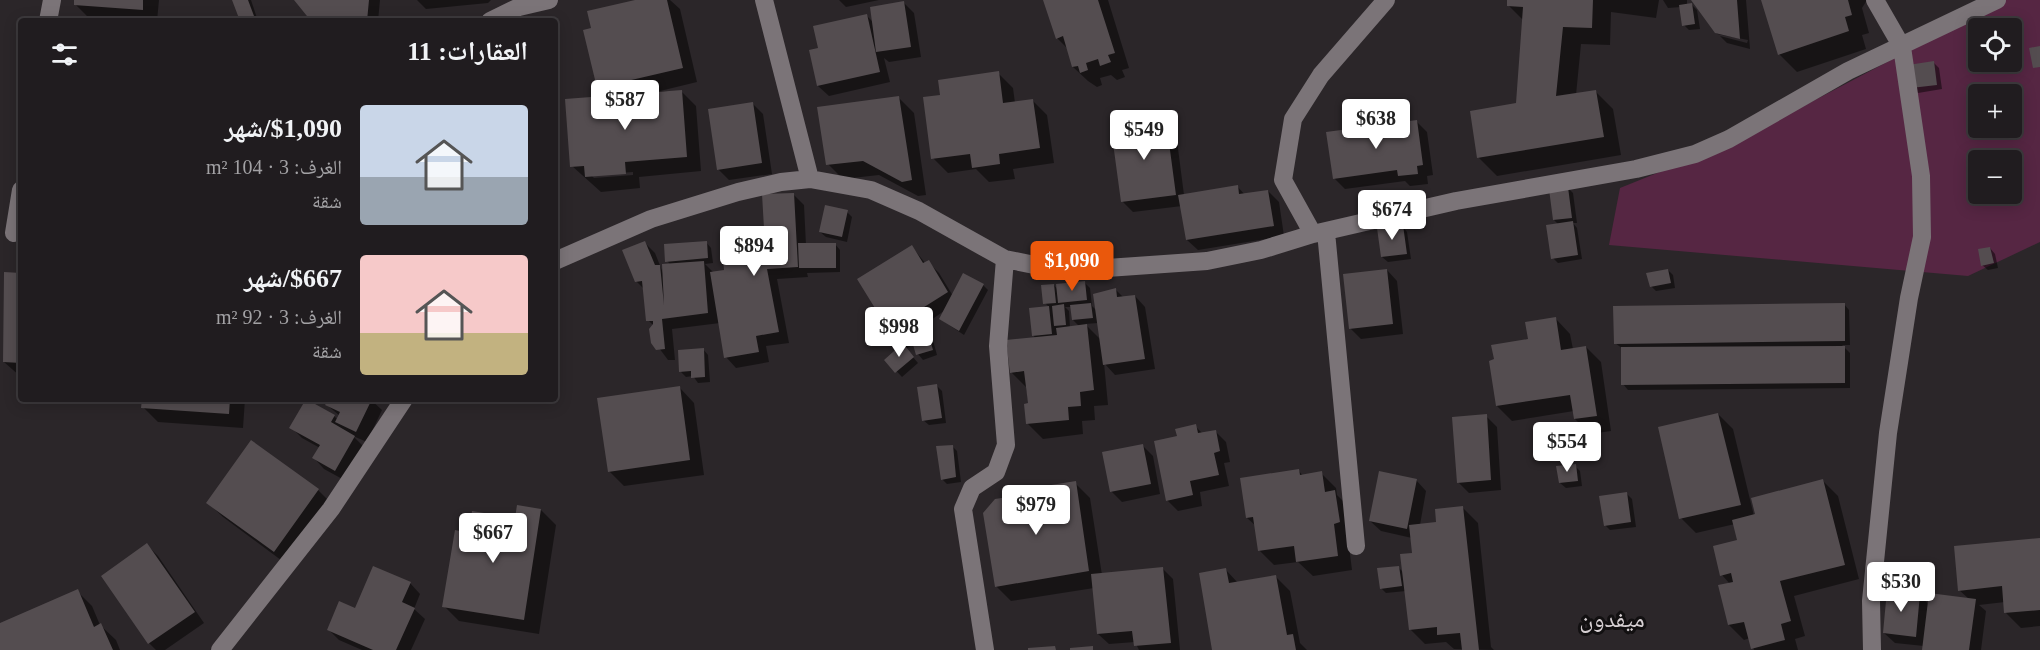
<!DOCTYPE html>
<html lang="ar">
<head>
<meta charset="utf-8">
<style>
	:root { --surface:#201c1f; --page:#282528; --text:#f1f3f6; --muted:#a2a1a4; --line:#3d3a3d; --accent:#ea580c }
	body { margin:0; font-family:"Times New Roman","Noto Naskh Arabic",serif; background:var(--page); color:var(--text); direction:rtl; height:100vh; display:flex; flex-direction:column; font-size:22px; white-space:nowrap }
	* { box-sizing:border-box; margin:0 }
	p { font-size:20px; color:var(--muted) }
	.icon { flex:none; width:33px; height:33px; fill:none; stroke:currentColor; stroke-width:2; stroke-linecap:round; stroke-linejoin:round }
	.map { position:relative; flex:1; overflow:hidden; direction:ltr }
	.side { position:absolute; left:18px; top:18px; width:540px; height:384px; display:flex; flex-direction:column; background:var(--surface); border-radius:6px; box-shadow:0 3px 15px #0003,0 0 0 2px var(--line); direction:rtl }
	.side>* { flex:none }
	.controls { position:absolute; left:1968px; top:18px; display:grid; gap:12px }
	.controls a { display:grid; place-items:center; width:54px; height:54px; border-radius:6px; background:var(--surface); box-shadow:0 3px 15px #0003,0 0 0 2px var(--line); font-size:30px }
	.price { position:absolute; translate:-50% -51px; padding:0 14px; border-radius:6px; background:#fff; color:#222; font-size:20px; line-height:39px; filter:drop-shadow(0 2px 3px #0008) }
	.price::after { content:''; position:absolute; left:50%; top:36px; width:18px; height:14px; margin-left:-9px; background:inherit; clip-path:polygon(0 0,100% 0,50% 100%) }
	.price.selected { background:var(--accent); color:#fff }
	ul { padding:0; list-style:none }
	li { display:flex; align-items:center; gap:18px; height:150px; padding:0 30px }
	li span { display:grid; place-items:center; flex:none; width:168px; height:120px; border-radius:6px; color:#555 }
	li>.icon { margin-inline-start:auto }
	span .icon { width:72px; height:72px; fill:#fffc; stroke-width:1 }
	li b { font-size:26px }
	h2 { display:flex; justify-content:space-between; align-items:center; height:72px; padding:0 30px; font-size:26px }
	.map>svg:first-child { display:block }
	.green { fill:#562643; fill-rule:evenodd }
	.shadow { fill:#0007; fill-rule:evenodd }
	.building { fill:#544d50 }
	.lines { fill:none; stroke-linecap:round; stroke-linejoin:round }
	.minor { stroke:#7b7478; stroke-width:18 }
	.labels { text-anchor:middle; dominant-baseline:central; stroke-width:6; stroke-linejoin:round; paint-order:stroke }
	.quarter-label { font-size:24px; fill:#d7d0d3; stroke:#121011 }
</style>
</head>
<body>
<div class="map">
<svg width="2040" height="650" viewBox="0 0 2040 650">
	<rect width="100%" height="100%" fill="#2b2629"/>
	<path class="green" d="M2005,0h35v242l-72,34 -359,-31 11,-57 119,-48zM1978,28h34v34h-34zM1978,94h34v34h-34zM1978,160h34v34h-34z"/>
	<path class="shadow" d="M76,0h83l-2,21 -66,-1 -15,-15z
		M233,0h18l7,21h-16z
		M296,0h84l-2,21h-65z
		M417,0h74l-3,3 -62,6z
		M641,0h29l10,9 17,73 -37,9h21l15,15 5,65 -62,6 1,11 -39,4 -29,-26 36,-69 -9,-10 -6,-58zM633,172v3l-39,3 -3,-3z
		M839,0h40l-33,7z
		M1045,0h63l21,68 -7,2 3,7 -8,3 -6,-5 -11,3 2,7 -5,2 -9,-6 -15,-14 -5,-18 -11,-11z
		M1508,0h151l-3,18 -45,-6 -1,33 -29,-1 -5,51 19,-4 18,18 8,46 -124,21 -18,-18 38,-54 7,-83 -16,-16z
		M1663,0h24v5h5l5,5 3,19 -11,1 -5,-5 -3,-18 -13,1z
		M1694,0h52l4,49 -23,-6 -7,-7 27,7 1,-3 -31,-6z
		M1763,0h104l-5,8 7,25 -7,2 4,14 -69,23 -18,-18z
		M904,3l10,10 7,44 -32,5 -5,-4 6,24 -61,14 -11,-10 -8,-34 10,-3 46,-34 8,8z
		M1934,63l5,5 3,21 -24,4 -5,-5z
		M998,73l15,15 2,15 17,-3 15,15 7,48 -41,6 2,10 -26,3 -13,-13 -28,4 -15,-15z
		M899,98l15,15 12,82 -8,1 -39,-21 -36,4 -15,-15z
		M753,104l10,10 9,60 -43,6 -11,-11z
		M1165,122l11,11 8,62 53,-9 8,9 23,-4 11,11 5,34 -86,14 -11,-10 -5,-34 -49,6 -10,-10z
		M1417,122l10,10 6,43 -6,1 1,8 -18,2 -5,-5 -60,8 -11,-11z
		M1568,188l5,5 4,30h-4l4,5 5,31 -24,4 -5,-5 6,-33 -5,-5z
		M793,194l11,11 2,40 29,-1 5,6v22l-33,1 1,4 -31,2 12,64 -23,3 3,16 -33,6 -10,-11 -6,-34 -48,6 3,31h-7l-18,-24 4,-10 -6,-6 -4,-31 -8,-8 8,-39 11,11 8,20 8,-8 -4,-4 39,-19 5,6 2,15 -8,1 9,9 12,-2 30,-40 10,10z
		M847,212l5,5 -5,25 -21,-5 -6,-5z
		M1402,226l5,6 4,27 -23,3 -6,-5z
		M912,247l14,17 2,-2 11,11 14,23 30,-11 5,5 -24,45 -24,-16 4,-8 -13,9 2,4 -4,2 8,29 -14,5 -5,-6 -4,-10 -8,5 12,14 -16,14 -16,-17 16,-14 -7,-8z
		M1990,248l5,6 3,14 -10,2 -6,-5z
		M1387,270l10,11 6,53 -42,5 -11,-11z
		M1668,270l5,5 2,13 -19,3 -5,-5z
		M21,274v103l-17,-15z
		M1085,283l5,5 2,18 5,5 18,-22 9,9 11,-2 10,11 10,62 -40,6 -11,-12 4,42 -14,1 1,14 -13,1 1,13 -40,5 -15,-15 1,-19 -3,-18 -15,-15 25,-33 -3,-4 16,-28 -4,-4 9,-18 4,5zM1065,307h6l2,13 7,7 -10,1 -1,-17zM1098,323l3,17 -16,-16z
		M1844,304l5,6 1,35h-8l8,8v35l-222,2 -5,-6v-35l-8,-6z
		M1556,319l14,15 3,15 13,-2 15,15 10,69 -21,3 -15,-15 -1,-8 -62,10 -15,-15 -2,-45 35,-20z
		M703,349l5,6 2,27 -12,1 -5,-7 -7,1 -5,-5z
		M937,386l5,5 4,32 -17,2 -6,-5z
		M680,388l14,15 10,72 -80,11 -15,-15z
		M144,399h101l-2,29 -85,-6 -15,-15z
		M329,399h41l12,11 -15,32 -14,-6 12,12 -19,33 -22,-12 -10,-11 6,-10 -18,-10 -11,-11 43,-11 4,4 2,-4 -13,-11z
		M380,399h18l-3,7z
		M1718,414l15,15 21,87 69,-35 15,15 21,83 -65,17 11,40 -10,3 3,11h-44l-4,-12 -6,2 -15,-15 1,-41 -8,-9 17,-34 -4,-17 -39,9 -15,-15z
		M1486,416l11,11 4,63 -32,3 -11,-11z
		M1195,426l8,8 12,-3 11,11 4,20 -6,1 5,23 -29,6 2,14 -24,5 -11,-11z
		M252,442l66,48 15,15 -44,61 -66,-49 -15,-14z
		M1142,445l11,11 7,38 -38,8 -11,-11z
		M952,446l5,5 4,31 -14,2 -5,-5z
		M1575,466l5,5 2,15 -16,2 -6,-5z
		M1299,471l4,5 18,-3 15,15 1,7 12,12 -1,31 4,32 -39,6 -15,-14 -24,3 -15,-15 -3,-24 -9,-8z
		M1416,480l10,11 -6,34 17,-2 26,-15 15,15 13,124 3,3 -40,-1 -8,-7 -21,2 -15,-15 -4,-38 -20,2 -5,-5 18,-20 5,5 10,-19 -2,-16 -31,-7 -11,-10z
		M1075,483l15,15 12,77 61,-6 10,10 7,71h-41l-4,-8 -26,2 -11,-10 -4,-46 -83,13 -15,-15z
		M1627,494l5,5 4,28 -26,3 -5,-5z
		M541,510l15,15 -17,109 -80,-13 -15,-15 26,-72z
		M2040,540v86l-19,2 -15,-15 -1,-11 -26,3 7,6 -5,39h-57v-4l-29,-3 -11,-10 36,-38 9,10 40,-6 -10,-9z
		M147,545l11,11 46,67 -39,27h-9l-7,-7z
		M1226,570l12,13 37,-7 15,15 10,52 7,7h-93z
		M410,583l10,11 -6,15 11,10 -14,31h-49l-23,-10 -10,-10 27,-20z
		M77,591l15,15 8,19 16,15 4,10h-120v-26z"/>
	<path class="building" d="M74,0h69v10l-69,-5z
		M232,0h16l6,16 -14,5z
		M294,0h75l-2,21h-56z
		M635,0h32l16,68 -86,20 -14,-58 8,-2 -4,-17z
		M1043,0h55l17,53 -7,2 3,7 -11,4 -2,-7 -12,4 2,7 -8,3 -2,-7 -6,1 -9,-31 -7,3z
		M1507,0h86l-1,28 -29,-1 -7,69 40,-6 8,47 -127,21 -7,-47 46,-8 7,-96 -16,-1z
		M1691,0h46l3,39 -25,-6z
		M1761,0h87l4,15 -7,2 4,14 -71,24z
		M904,1l7,46 -35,5 -6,-45z
		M1692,3l3,21 -13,2 -3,-21z
		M867,14l13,58 -63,14 -8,-36 9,-2 -5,-22z
		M2040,46v21l-7,1 -4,-20z
		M1934,61l3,24 -26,3 -3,-23z
		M999,71l4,32 30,-4 7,49 -41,6 1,10 -28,4 -2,-14 -39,5 -8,-62 17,-2 -2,-15z
		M682,90l5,67 -62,5 1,12 -41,3 -1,-11 -14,1 -5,-68z
		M899,96l13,84 -10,2 -39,-21 -37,4 -9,-58z
		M753,102l9,61 -45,7 -9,-61z
		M1166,120l10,75 -55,7 -10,-74z
		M1417,120l6,45 -6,1 1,8 -20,2 -1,-6 -64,9 -7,-47z
		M1238,185l1,9 29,-4 6,36 -88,14 -8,-45z
		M1568,187l4,31 -19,2 -4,-31z
		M794,193l4,74 -31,2 12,63 -23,4 3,16 -35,6 -14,-86 14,-2 -3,-36 36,-4 4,34 5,-1 -4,-69z
		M825,205l23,5 -6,27 -23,-5z
		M1573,221l5,34 -27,4 -5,-34z
		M1403,225l4,29 -26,3 -4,-29z
		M645,241l10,24h5l4,40 -2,-41 42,-3 4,52 -46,6 3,30 -9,1 -5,-7 -2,-14 4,-5v-3h-7l-4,-40 -7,1 -13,-32z
		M707,241l1,17 -43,4 -1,-18z
		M798,243h38v25h-37z
		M912,245l11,18 6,-3 19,32 -27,17 2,4 -22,13 4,6 -11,7 -37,-60z
		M1990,247l4,16 -13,3 -3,-17z
		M1387,269l6,55 -44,5 -6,-55z
		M1668,269l3,14 -21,4 -4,-14z
		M4,272l17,1v90l-18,-1z
		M963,273l21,11 -25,47 -20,-12z
		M1085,281l2,19 -29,3 -2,-19z
		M1054,284l2,19 -13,1 -2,-19z
		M1116,288l1,9 18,-2 10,64 -42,6 -10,-71z
		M1091,303l2,15 -21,2 -2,-15z
		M1845,303v38l-231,3 -1,-38z
		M1064,304l2,21 -12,1 -2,-20z
		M1049,306l3,28 -20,2 -3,-28z
		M1556,317l5,33 25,-4 11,70 -23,3 -4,-24 -74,11 -7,-45 5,-2 -3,-14 37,-6 -3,-17z
		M924,319l9,31 -17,5 -9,-31z
		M1087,324l7,66 -14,2 1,14 -13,1 1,13 -43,4 -2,-20 4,-1 -4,-32 -14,2 -4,-33 51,-5 -1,-7z
		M903,343l11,14 -19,16 -11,-13z
		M1845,346v37l-224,2v-38z
		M704,348l1,29 -14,1v-7l-12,1 -1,-22z
		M937,384l5,34 -20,3 -5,-34z
		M680,386l10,74 -82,12 -11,-74z
		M142,399h88l-1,15 -88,-6z
		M306,399l29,16 -4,7 24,14 -20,35 -23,-13 8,-13 -31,-17z
		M329,399h43l-16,33 -21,-10 5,-10 -15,-7z
		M1718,413l23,92 -62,14 -21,-92z
		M1487,414l4,66 -34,3 -5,-66z
		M1196,424l2,9 18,-3 4,21 -6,2 5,22 -29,6 3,14 -27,6 -12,-60 23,-5 -2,-7z
		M251,440l68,49 -45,63 -68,-49z
		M1143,444l8,40 -41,8 -8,-40z
		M953,445l3,32 -15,3 -5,-34z
		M1576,464l2,17 -19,2 -3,-17z
		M1299,469l1,6 22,-4 3,21 10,-2 5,32 -6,2 4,32 -42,6 -2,-16 -36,5 -5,-34 -7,1 -6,-40z
		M1379,471l38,8 -10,50 -38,-8z
		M1823,479l22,86 -65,16 11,40 -10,3 4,16 -34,9 -7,-27 -16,3 -10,-40 15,-3 -2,-9 -11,3 -7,-30 24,-6 -5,-20 23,-6 -4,-16z
		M1076,481l13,90 -94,16 -12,-74 12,-14 51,-8 -1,-5z
		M1627,492l4,30 -27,4 -5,-30z
		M517,505l24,4 -17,111 -82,-13 13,-77 14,3 3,-22 43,7z
		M1463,506l16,144h-17l-2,-17 -23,2v-8l-28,3 -9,-76 12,-1 -3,-28 27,-3 -1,-13z
		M2040,538v72l-36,3 -2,-27 -44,5 -4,-45z
		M147,543l48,69 -47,32 -47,-68z
		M373,566l38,16 -9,20 13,6 -19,42h-23l-46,-20 12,-29 16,7z
		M1399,566l3,20 -22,3 -3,-21z
		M1163,567l8,76 -37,3 -2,-15 -35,3 -6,-60z
		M1226,568l3,15 47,-8 11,60 6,-1 3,16h-84l-13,-77z
		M78,589l16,38 7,-4 12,27h-113v-27z
		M1887,590l33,4 -4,43 -33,-4z
		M1929,593l47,6 -7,51h-47z
		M1055,646l1,4h-28v-2z
		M1093,646v4h-23v-2z"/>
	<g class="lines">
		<path class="minor" d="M764,0l46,179
			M48,21l4,-21
			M490,21l29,-14 30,-7
			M1326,232l30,314
			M14,233l7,-43
			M1313,234l-30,-54 10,-61 28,-44 65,-75
			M555,261l96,-42 87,-27 43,-10 29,-3 61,11 48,21 86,48 59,12 143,-10 54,-11 52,-16 143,-33 180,-32 59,-15 34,-15 119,-68 149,-71
			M220,650l111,-141 73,-110
			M985,650l-22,-141 9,-21 24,-16 10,-27 -8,-99 7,-87
			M1872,650l-1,-49 17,-168 21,-135 13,-61 -1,-61 -19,-129 -27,-47"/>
	</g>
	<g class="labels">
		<g class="quarter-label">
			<text x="1612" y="619">ميفدون</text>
		</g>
	</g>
</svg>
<div class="controls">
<a><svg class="icon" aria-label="locate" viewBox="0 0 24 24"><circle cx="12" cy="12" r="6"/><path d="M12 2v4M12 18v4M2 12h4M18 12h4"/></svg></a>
<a>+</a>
<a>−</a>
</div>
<b class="price" style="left:625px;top:131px">$587</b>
<b class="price" style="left:1376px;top:150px">$638</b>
<b class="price" style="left:1144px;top:161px">$549</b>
<b class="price" style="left:1392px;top:241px">$674</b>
<b class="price" style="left:754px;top:277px">$894</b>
<b class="price selected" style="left:1072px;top:292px">$1,090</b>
<b class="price" style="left:899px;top:358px">$998</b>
<b class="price" style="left:1567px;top:473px">$554</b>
<b class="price" style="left:1036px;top:536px">$979</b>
<b class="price" style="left:493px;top:564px">$667</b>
<b class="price" style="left:1901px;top:613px">$530</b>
<section class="side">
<h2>العقارات: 11<svg class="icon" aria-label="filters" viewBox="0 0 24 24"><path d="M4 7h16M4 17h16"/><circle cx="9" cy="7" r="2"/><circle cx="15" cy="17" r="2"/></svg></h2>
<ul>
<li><span style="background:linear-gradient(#c9d6e8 60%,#9aa5b1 0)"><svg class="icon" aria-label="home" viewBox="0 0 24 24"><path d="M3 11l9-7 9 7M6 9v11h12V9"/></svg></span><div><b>$1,090/شهر</b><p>الغرف: 3 · 104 m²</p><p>شقة</p></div></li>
<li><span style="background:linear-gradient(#f6c9c9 65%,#c2b280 0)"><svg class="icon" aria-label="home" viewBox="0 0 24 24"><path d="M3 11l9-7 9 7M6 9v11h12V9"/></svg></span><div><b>$667/شهر</b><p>الغرف: 3 · 92 m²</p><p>شقة</p></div></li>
</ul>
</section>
</div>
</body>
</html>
